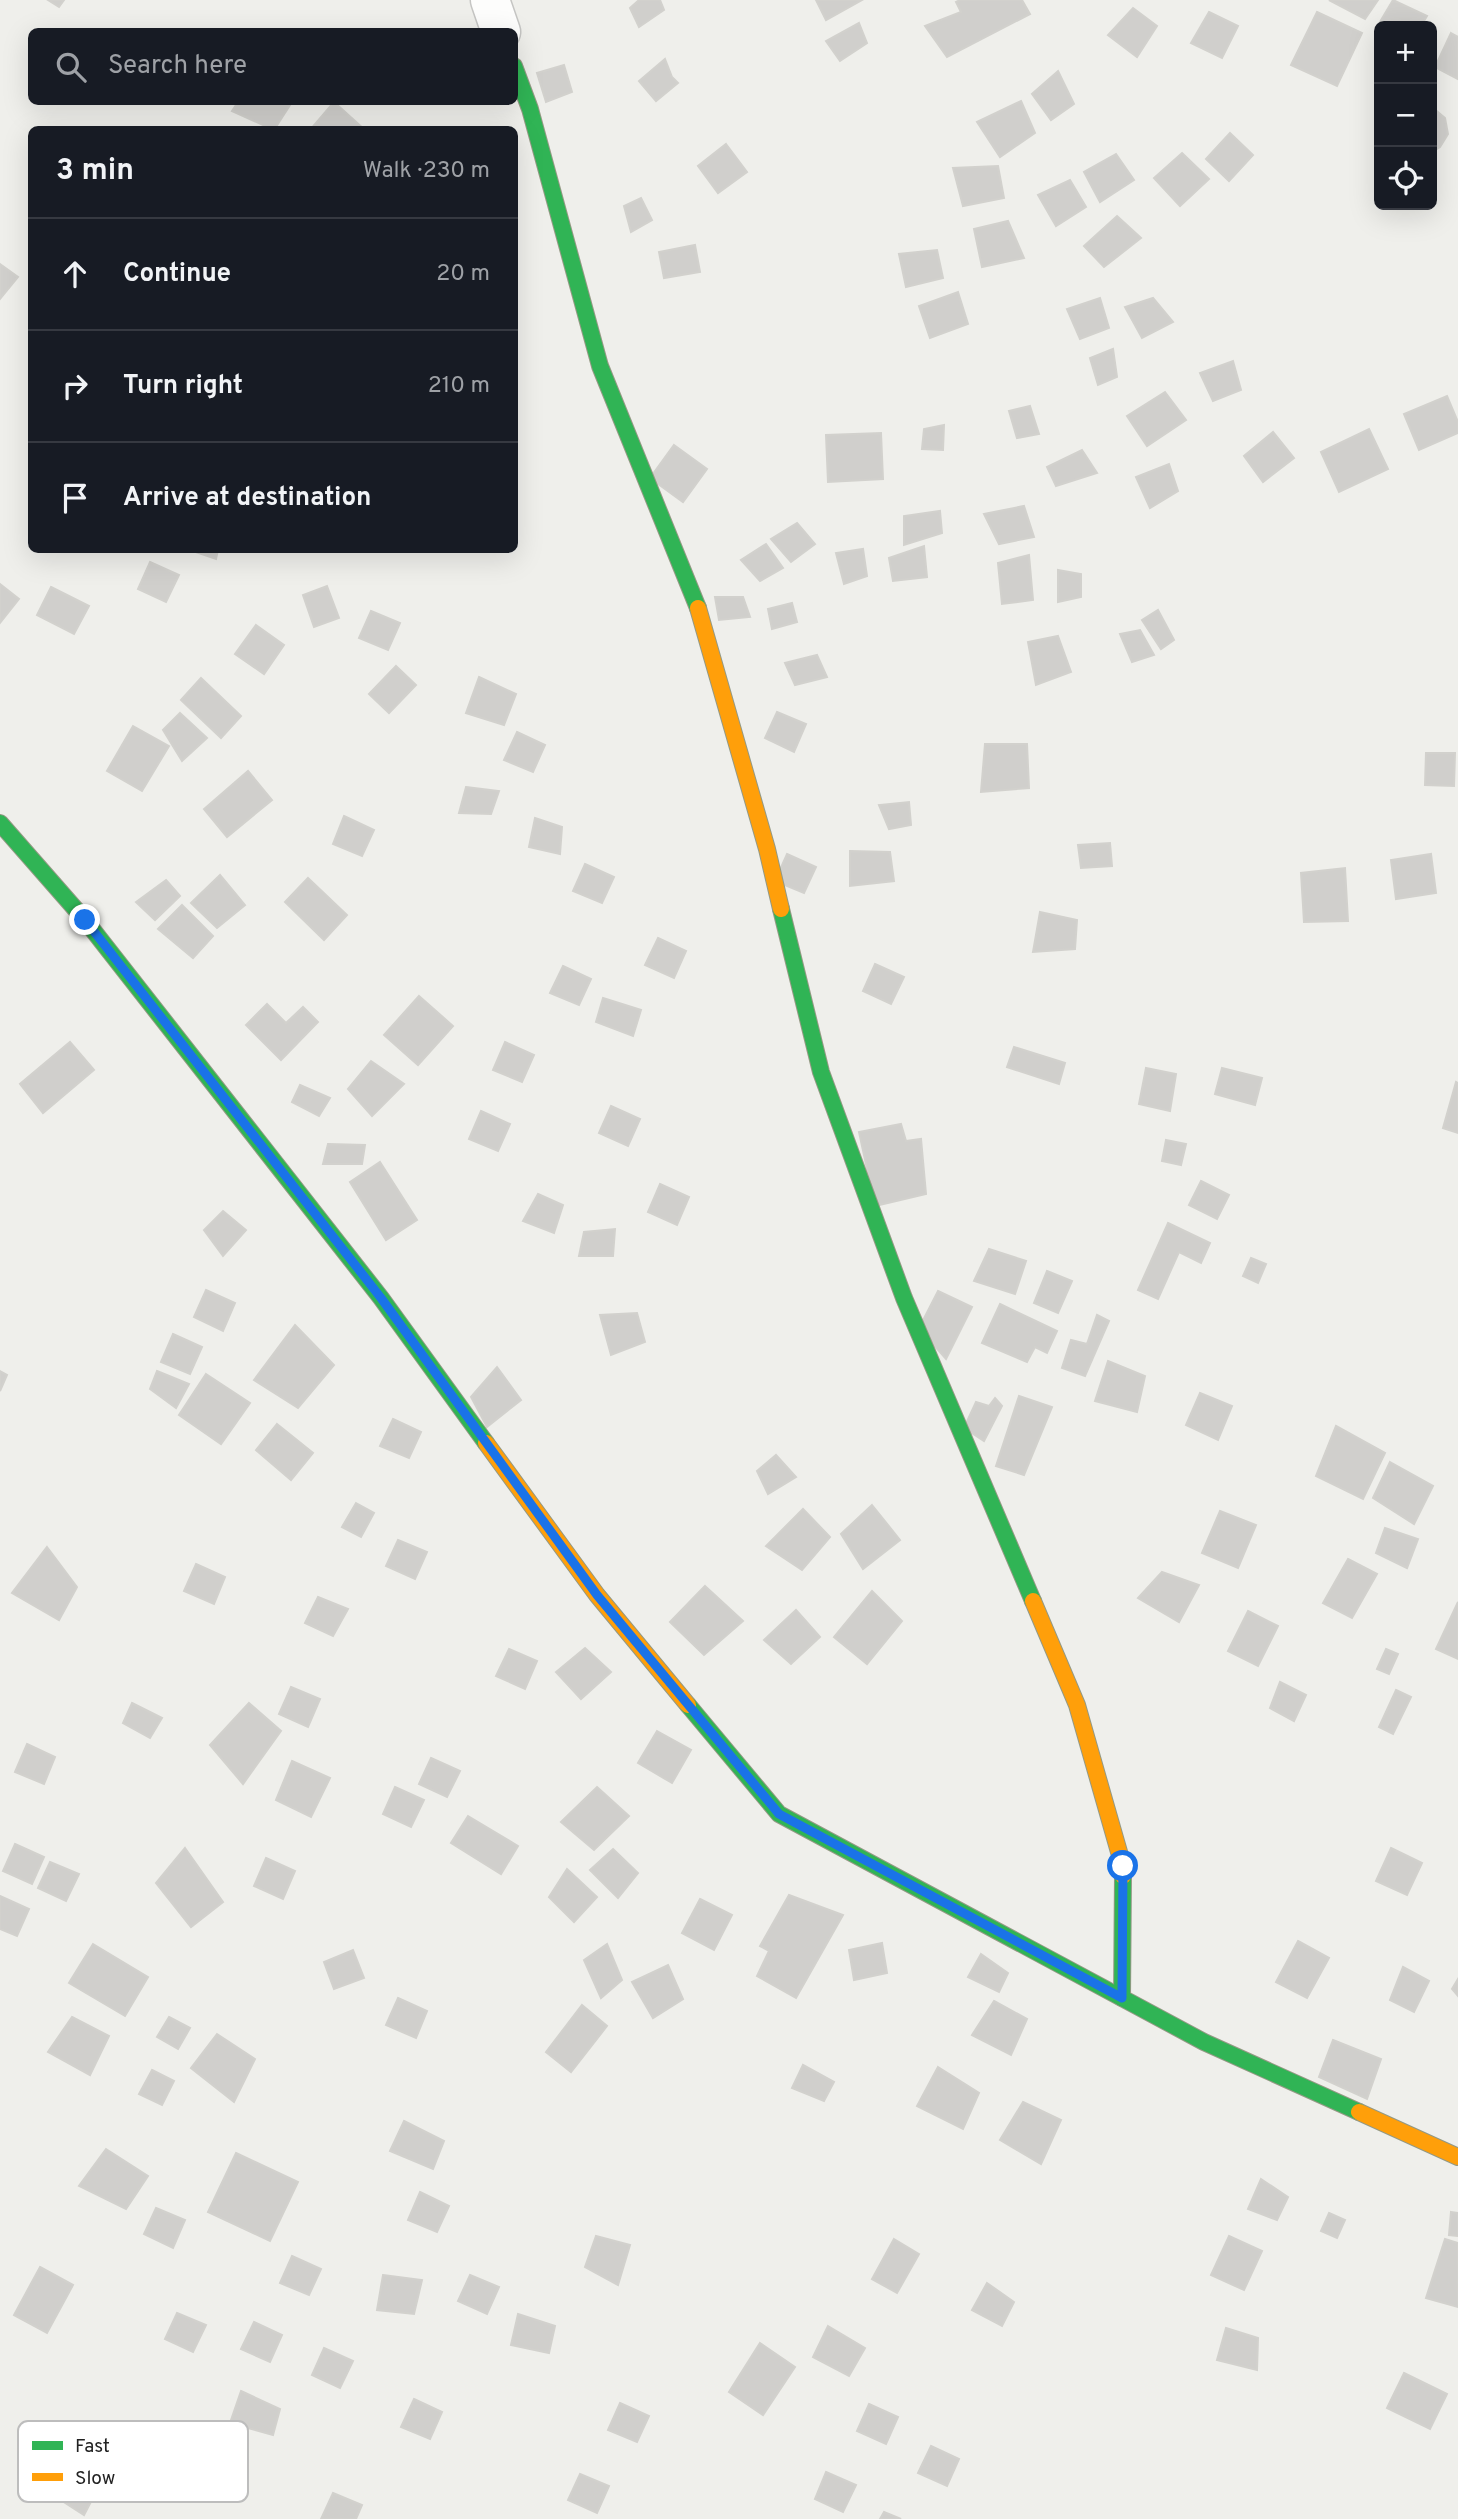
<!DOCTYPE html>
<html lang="en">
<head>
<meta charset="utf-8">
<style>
  :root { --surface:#171b24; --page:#242831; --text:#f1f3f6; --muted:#9ea1a6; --line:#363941 }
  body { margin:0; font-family:Overpass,sans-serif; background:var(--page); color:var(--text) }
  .controls { position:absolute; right:21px; top:21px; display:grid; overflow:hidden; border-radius:10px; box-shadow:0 7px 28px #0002 }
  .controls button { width:63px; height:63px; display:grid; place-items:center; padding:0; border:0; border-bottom:2px solid var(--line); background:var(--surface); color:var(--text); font:35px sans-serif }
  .stop { position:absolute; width:21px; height:21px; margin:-16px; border:5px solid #1a73e8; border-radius:50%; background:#fff }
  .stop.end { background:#1a73e8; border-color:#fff; box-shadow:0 2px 7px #0008 }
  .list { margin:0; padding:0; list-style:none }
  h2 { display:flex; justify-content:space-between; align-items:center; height:91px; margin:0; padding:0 28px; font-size:30px }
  h2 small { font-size:23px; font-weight:400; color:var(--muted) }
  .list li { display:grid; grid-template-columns:46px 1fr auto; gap:21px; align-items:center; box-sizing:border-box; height:112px; padding:0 28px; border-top:2px solid var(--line) }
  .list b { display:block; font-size:26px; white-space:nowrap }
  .list em { font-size:23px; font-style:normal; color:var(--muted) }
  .icon { flex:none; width:38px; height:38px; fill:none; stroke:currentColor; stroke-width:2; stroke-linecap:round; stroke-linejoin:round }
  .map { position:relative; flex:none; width:1458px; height:2519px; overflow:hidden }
  .search { position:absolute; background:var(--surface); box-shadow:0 7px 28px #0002; left:28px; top:28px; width:490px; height:77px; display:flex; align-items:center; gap:18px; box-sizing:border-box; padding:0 24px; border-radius:10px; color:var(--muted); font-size:26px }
  .panel { position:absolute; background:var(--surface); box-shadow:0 7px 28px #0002; left:28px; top:126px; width:490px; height:427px; border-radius:10px }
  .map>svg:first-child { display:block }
</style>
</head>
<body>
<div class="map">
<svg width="1458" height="2519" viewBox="0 0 1458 2519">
  <rect width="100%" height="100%" fill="#efefeb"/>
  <g fill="#d0cfcc" stroke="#d2d1cd" stroke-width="2">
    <polygon points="48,0 64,0 59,7"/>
    <polygon points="639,0 660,0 664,10 639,27 630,8"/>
    <polygon points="816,0 862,0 826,20"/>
    <polygon points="960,0 1022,0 1030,14 947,57 925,26 961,12 956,2"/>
    <polygon points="1329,0 1378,0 1365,19"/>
    <polygon points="1393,0 1427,16 1421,26 1377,27"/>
    <polygon points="1133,8 1157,26 1137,57 1108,35"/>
    <polygon points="1209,12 1238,26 1222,58 1191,43"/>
    <polygon points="1317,12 1362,33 1337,86 1291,65"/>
    <polygon points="859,23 867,43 840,61 826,41"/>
    <polygon points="1451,33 1458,37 1458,79 1435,67"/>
    <polygon points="665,59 672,77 678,83 656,101 639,81"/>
    <polygon points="564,65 572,92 546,102 537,73"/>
    <polygon points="1058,71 1074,104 1051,120 1032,94"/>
    <polygon points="1021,101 1035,133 1000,157 977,122"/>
    <polygon points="238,102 292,102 274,130 232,111"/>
    <polygon points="334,102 365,130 310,130"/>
    <polygon points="1432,107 1445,118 1448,134 1440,147 1432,152"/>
    <polygon points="1230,133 1253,155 1229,181 1206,159"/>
    <polygon points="726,144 747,172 718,193 698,166"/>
    <polygon points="1182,153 1209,179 1180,206 1154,178"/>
    <polygon points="1116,154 1134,180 1100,202 1084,172"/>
    <polygon points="998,166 1004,198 963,206 953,168"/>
    <polygon points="1070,180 1086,207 1056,226 1038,195"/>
    <polygon points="641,198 652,220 631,232 624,206"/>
    <polygon points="1117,216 1141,238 1104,267 1084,246"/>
    <polygon points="1008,221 1024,258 982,267 974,229"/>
    <polygon points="695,245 700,272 664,278 659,252"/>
    <polygon points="937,250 943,278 906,287 899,254"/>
    <polygon points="0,264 18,277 0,299"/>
    <polygon points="958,292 968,324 930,338 919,306"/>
    <polygon points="1100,298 1109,328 1080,339 1067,309"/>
    <polygon points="1153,298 1173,322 1142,338 1125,307"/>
    <polygon points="1113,349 1117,377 1098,385 1090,358"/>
    <polygon points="1233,361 1241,390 1213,401 1200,373"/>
    <polygon points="1165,392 1186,420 1147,446 1127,416"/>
    <polygon points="1447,396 1458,422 1458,433 1419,450 1404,414"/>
    <polygon points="1030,406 1039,434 1017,438 1009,411"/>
    <polygon points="944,425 943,450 922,449 924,429"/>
    <polygon points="1369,429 1388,469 1339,492 1321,452"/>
    <polygon points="1273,432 1294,458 1263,482 1244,456"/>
    <polygon points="881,433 883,479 828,482 826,435"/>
    <polygon points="674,445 707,469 683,502 650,478"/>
    <polygon points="1082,450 1097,473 1056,486 1047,467"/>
    <polygon points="1169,464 1178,491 1150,508 1136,477"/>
    <polygon points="1024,506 1034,537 999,544 984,514"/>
    <polygon points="940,511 942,533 904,545 904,516"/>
    <polygon points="797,523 815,544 791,562 771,539"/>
    <polygon points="766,544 783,568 760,581 741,560"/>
    <polygon points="924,546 927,577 893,581 889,558"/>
    <polygon points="863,549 867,576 844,584 836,553"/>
    <polygon points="190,550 218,550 216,559"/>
    <polygon points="1029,555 1033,600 1002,604 998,563"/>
    <polygon points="150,562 179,575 166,602 138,589"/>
    <polygon points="1058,570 1081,574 1081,597 1058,602"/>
    <polygon points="0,584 19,599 0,623"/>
    <polygon points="327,586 339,618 314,627 303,595"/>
    <polygon points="51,587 89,606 74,634 37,615"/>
    <polygon points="715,597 743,597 750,617 719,620"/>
    <polygon points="792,603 797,622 772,629 768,609"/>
    <polygon points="1158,610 1174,640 1161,649 1142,620"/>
    <polygon points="371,611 400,623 388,650 359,638"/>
    <polygon points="256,625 284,645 264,674 235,654"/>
    <polygon points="1140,630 1154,655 1132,662 1120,634"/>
    <polygon points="1058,636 1071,672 1036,685 1028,642"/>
    <polygon points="817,655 827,677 795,685 785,663"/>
    <polygon points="396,666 416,685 389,713 369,694"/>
    <polygon points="479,677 516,694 504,725 466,713"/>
    <polygon points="201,678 241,716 221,738 181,700"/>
    <polygon points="777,712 806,724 794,752 765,738"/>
    <polygon points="180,713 207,738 182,761 163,730"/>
    <polygon points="133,726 169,746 142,791 107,771"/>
    <polygon points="517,732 545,745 533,772 504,760"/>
    <polygon points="985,744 1027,744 1029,788 981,792"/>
    <polygon points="1426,753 1455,753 1454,786 1425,785"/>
    <polygon points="248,771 272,800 227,837 204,809"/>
    <polygon points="466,787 499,791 491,814 459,813"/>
    <polygon points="909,802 911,825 889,829 879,805"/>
    <polygon points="344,816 374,830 362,856 333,844"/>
    <polygon points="535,818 562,827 560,854 529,847"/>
    <polygon points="1110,843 1112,866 1081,868 1078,845"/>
    <polygon points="850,851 890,852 894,881 850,886"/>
    <polygon points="787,854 816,867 804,893 775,881"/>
    <polygon points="1431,854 1436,893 1396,899 1391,860"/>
    <polygon points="585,864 614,877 602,903 573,891"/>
    <polygon points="1345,868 1348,921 1304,922 1301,873"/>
    <polygon points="220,875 245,905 217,928 191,903"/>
    <polygon points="308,878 347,915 324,940 285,902"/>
    <polygon points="166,880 180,896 155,920 136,902"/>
    <polygon points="182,905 213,936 193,958 158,929"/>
    <polygon points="1040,912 1077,920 1075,949 1033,952"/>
    <polygon points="658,938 686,951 674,978 645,965"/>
    <polygon points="875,964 904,977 891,1004 863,991"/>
    <polygon points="563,966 591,979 579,1005 550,993"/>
    <polygon points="419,996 453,1026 418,1065 384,1035"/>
    <polygon points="603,998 641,1010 633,1036 596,1022"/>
    <polygon points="267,1004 286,1023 303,1007 318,1022 281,1060 246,1025"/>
    <polygon points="70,1042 94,1070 43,1113 20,1084"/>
    <polygon points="505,1042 534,1055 522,1082 493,1070"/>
    <polygon points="1014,1047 1065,1063 1059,1084 1007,1067"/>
    <polygon points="371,1061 404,1084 372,1116 348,1089"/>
    <polygon points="1146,1068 1176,1074 1170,1111 1139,1104"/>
    <polygon points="1222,1068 1262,1078 1255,1105 1215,1094"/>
    <polygon points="1456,1082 1458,1083 1458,1133 1443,1128"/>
    <polygon points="300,1085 330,1098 319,1116 292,1102"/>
    <polygon points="611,1106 640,1119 628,1146 599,1133"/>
    <polygon points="481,1111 510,1124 498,1151 469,1139"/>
    <polygon points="901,1124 906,1141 921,1139 926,1194 875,1206 859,1132"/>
    <polygon points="1166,1140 1186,1144 1181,1165 1162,1161"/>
    <polygon points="328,1144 365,1145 362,1164 323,1164"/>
    <polygon points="380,1162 417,1220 386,1240 350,1182"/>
    <polygon points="1201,1181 1229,1195 1217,1219 1189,1205"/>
    <polygon points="660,1184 689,1197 677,1225 648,1212"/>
    <polygon points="538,1194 563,1205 554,1233 523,1221"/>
    <polygon points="223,1211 246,1230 223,1256 204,1230"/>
    <polygon points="1168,1223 1210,1243 1201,1263 1179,1252 1158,1299 1138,1290"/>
    <polygon points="615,1229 613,1256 579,1256 584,1232"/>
    <polygon points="989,1249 1026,1261 1015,1294 974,1281"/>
    <polygon points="1251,1258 1266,1264 1258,1283 1243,1276"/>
    <polygon points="1047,1271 1072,1281 1058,1313 1034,1303"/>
    <polygon points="206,1290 235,1303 223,1331 194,1317"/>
    <polygon points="938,1291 972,1307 946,1359 919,1328"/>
    <polygon points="1000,1304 1057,1331 1047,1353 1035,1347 1027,1362 982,1343"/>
    <polygon points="637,1313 645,1342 611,1355 600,1315"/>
    <polygon points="1097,1315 1109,1321 1085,1376 1062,1368 1071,1340 1087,1344"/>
    <polygon points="295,1325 334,1365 298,1408 254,1380"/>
    <polygon points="173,1334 202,1347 190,1374 161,1362"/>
    <polygon points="1108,1361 1145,1376 1137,1412 1095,1401"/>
    <polygon points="497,1367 521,1400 487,1427 471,1397"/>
    <polygon points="0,1371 7,1375 0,1391"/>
    <polygon points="157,1371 189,1384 176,1408 150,1389"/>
    <polygon points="206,1374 250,1403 221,1444 179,1415"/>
    <polygon points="1200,1393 1232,1406 1218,1440 1186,1425"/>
    <polygon points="1019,1396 1052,1407 1024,1475 996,1466"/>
    <polygon points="995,1398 1002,1406 984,1441 964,1428 976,1402 989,1406"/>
    <polygon points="393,1419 421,1432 409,1458 380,1446"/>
    <polygon points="277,1424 313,1453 291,1480 256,1450"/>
    <polygon points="1336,1426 1385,1453 1363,1499 1316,1476"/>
    <polygon points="776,1455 796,1477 768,1494 757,1471"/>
    <polygon points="1390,1462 1433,1486 1414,1524 1373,1498"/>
    <polygon points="356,1503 374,1513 361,1537 342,1527"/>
    <polygon points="872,1505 900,1540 863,1569 841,1534"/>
    <polygon points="803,1509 830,1537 802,1570 766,1546"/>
    <polygon points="1220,1511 1256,1525 1238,1568 1202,1553"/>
    <polygon points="1385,1528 1418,1539 1407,1568 1376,1553"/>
    <polygon points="398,1540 427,1552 415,1579 386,1566"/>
    <polygon points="47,1547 77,1587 59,1620 12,1593"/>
    <polygon points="1348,1559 1377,1574 1352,1618 1323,1603"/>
    <polygon points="196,1564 225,1577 214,1604 184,1591"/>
    <polygon points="1162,1572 1199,1585 1179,1622 1138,1598"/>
    <polygon points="705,1586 743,1621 704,1655 670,1622"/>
    <polygon points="872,1591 902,1621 867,1664 834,1637"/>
    <polygon points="318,1597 348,1609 333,1636 305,1623"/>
    <polygon points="1458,1602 1458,1659 1436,1649"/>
    <polygon points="796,1610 820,1637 791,1664 764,1640"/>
    <polygon points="1248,1611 1278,1626 1258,1666 1228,1651"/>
    <polygon points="585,1648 611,1672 581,1699 556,1672"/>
    <polygon points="509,1649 537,1661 525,1689 496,1676"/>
    <polygon points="1386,1649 1398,1654 1389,1674 1377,1669"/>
    <polygon points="1280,1682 1306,1695 1294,1721 1270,1708"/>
    <polygon points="291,1687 320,1699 308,1727 279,1714"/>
    <polygon points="1396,1690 1411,1697 1393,1734 1379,1727"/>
    <polygon points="132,1703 162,1718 150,1738 123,1723"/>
    <polygon points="249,1703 281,1731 243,1784 210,1745"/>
    <polygon points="657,1731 691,1750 672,1783 638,1763"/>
    <polygon points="27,1744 55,1757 44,1784 15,1772"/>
    <polygon points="431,1758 460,1771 447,1797 419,1784"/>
    <polygon points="292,1761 330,1778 311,1817 276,1800"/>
    <polygon points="395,1787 424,1800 411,1827 383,1814"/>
    <polygon points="597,1787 629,1816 594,1850 561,1822"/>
    <polygon points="468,1816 518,1846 501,1874 451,1843"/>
    <polygon points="15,1844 44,1857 32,1884 3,1871"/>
    <polygon points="185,1848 223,1902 191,1927 156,1883"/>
    <polygon points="1391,1848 1422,1863 1407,1895 1376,1881"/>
    <polygon points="613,1849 638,1873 618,1898 590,1870"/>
    <polygon points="266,1858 295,1871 283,1899 254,1886"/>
    <polygon points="50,1862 79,1874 66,1901 38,1888"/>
    <polygon points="567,1869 597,1897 574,1922 549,1897"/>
    <polygon points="789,1895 843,1915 796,1998 757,1976 769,1951 760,1946"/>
    <polygon points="0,1896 29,1909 17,1936 0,1929"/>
    <polygon points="700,1899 732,1915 714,1950 682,1933"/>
    <polygon points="1298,1941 1329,1958 1307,1998 1276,1982"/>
    <polygon points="882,1943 887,1973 854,1980 849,1950"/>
    <polygon points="93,1944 148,1977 125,2016 69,1983"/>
    <polygon points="607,1944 622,1980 601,1998 584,1960"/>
    <polygon points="353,1950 364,1978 334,1989 324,1962"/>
    <polygon points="981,1954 1008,1973 999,1992 968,1977"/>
    <polygon points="668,1965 683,1999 653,2018 632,1982"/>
    <polygon points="1403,1967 1429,1981 1414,2012 1390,2000"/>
    <polygon points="1458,1979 1458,1996 1452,1989"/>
    <polygon points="398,1998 427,2011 416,2038 386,2025"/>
    <polygon points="994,2001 1027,2019 1011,2055 972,2035"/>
    <polygon points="582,2005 607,2026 571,2072 546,2052"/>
    <polygon points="72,2017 109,2036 90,2075 48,2052"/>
    <polygon points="169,2017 190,2028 178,2049 157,2037"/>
    <polygon points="217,2034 255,2059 234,2102 191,2068"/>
    <polygon points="1333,2040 1381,2059 1367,2099 1319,2077"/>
    <polygon points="803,2065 834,2082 824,2101 792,2088"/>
    <polygon points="938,2067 979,2093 963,2129 917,2106"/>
    <polygon points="152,2070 174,2081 162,2105 139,2094"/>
    <polygon points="1023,2102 1061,2120 1041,2164 1000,2140"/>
    <polygon points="404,2121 444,2141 433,2169 390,2151"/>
    <polygon points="106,2149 148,2176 126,2209 79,2186"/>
    <polygon points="236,2153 298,2182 270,2241 208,2212"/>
    <polygon points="1261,2179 1288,2197 1277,2220 1248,2209"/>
    <polygon points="420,2192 449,2206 437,2232 408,2220"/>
    <polygon points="156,2208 185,2220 173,2248 144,2234"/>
    <polygon points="1451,2212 1458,2213 1458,2236 1449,2235"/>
    <polygon points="1329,2213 1345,2220 1337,2238 1321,2231"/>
    <polygon points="596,2236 630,2245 618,2285 585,2267"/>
    <polygon points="1229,2236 1262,2251 1244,2290 1211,2275"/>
    <polygon points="894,2239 919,2254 897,2293 872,2279"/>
    <polygon points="1445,2239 1458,2243 1458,2307 1426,2298"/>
    <polygon points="292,2256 321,2269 309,2295 280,2283"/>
    <polygon points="40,2267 73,2285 47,2333 14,2315"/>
    <polygon points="383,2275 422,2280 414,2314 377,2310"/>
    <polygon points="470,2275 499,2287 487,2314 458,2301"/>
    <polygon points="987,2283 1014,2302 1002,2326 972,2310"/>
    <polygon points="177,2313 206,2325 193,2352 165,2339"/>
    <polygon points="518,2314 555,2326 549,2353 511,2345"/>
    <polygon points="254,2322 282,2335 270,2362 241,2349"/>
    <polygon points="828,2326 865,2348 849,2376 813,2357"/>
    <polygon points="1226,2328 1258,2338 1257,2370 1217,2360"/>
    <polygon points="760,2343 795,2367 763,2415 729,2392"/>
    <polygon points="324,2348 353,2361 340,2388 312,2375"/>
    <polygon points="1404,2373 1447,2394 1430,2429 1387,2408"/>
    <polygon points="241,2391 280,2409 273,2435 230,2423"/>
    <polygon points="414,2399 442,2412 430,2439 401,2427"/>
    <polygon points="620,2403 649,2416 637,2442 608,2430"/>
    <polygon points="869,2404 898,2417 886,2444 857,2431"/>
    <polygon points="931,2446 959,2459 947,2486 918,2473"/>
    <polygon points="57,2466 96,2492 84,2515 45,2490"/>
    <polygon points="826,2472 856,2485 843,2512 815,2499"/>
    <polygon points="580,2474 609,2486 597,2513 568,2500"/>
    <polygon points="333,2493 362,2505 356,2519 321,2519"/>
    <polygon points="884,2512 901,2519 880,2519"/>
  </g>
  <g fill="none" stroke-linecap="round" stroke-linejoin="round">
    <g stroke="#c5c5c3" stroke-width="41">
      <polyline id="street" points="490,0 501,32"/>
    </g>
    <g stroke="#949984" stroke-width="18">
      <g id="fast">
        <polyline points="514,66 530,109 600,366 698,608"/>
        <polyline points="0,823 85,920 381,1298 486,1443"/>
        <polyline points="781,909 821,1072 904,1298 1033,1601"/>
        <polyline points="688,1705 779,1814 1204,2042 1359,2112"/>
        <polyline points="1122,1998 1123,1876"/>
      </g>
    </g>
    <g stroke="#949984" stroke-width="18">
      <g id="slow">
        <polyline points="698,608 767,849 781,909"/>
        <polyline points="486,1443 597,1595 688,1705"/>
        <polyline points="1033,1601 1077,1705 1123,1866 1123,1876"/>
        <polyline points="1359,2112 1458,2157"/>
      </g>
    </g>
    <use href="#street" stroke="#fdfdfc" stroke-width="38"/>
    <use href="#fast" stroke="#30b455" stroke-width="16"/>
    <use href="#slow" stroke="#ff9f0a" stroke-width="16"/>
  </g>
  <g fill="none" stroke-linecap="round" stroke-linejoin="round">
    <polyline stroke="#1a73e8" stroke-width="9" points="85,920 381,1298 597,1595 779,1814 1122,1998 1123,1866"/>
  </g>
  <rect x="18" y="2421" width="230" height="81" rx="10" fill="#fff" stroke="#bdbdbd" stroke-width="2"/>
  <rect x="32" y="2441" width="31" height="9" fill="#30b455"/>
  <rect x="32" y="2473" width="31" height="8" fill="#ff9f0a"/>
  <g font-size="19" fill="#222">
    <text x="75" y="2452">Fast</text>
    <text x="75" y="2484">Slow</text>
  </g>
</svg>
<div class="controls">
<button>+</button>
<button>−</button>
<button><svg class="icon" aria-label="locate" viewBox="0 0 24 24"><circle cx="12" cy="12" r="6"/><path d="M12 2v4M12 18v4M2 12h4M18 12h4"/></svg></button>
</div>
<div class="stop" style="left:1123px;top:1866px"></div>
<div class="stop end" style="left:85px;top:920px"></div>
<div class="search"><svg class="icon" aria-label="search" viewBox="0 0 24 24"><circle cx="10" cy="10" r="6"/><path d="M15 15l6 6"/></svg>Search here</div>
<section class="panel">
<h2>3 min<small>Walk · 230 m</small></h2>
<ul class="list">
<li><svg class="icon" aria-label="ahead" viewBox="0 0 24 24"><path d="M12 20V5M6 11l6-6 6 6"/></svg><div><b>Continue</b></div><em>20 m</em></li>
<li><svg class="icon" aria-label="right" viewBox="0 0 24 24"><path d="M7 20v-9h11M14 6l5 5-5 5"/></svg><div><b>Turn right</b></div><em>210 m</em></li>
<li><svg class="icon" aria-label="arrive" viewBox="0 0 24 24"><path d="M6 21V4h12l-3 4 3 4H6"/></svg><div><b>Arrive at destination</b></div></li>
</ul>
</section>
</div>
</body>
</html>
